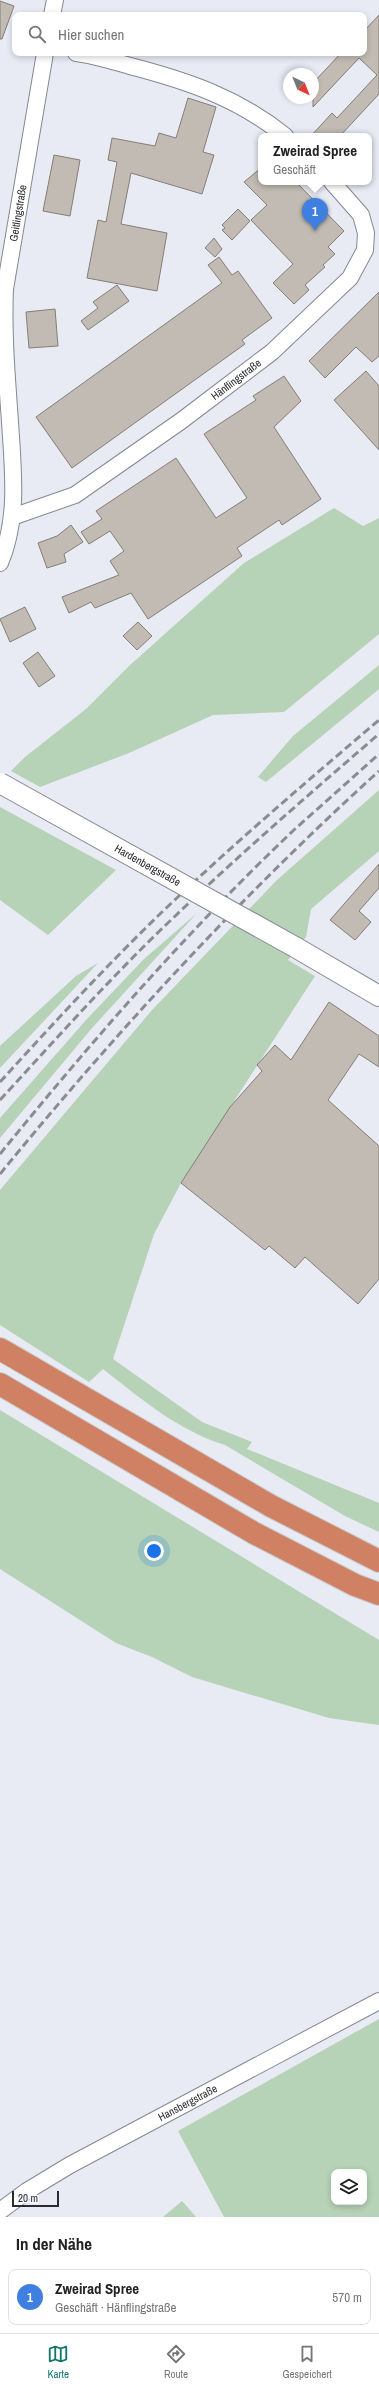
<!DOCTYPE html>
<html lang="de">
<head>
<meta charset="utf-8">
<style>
  :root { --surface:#fff; --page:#f2f2f2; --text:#222; --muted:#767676; --line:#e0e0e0; --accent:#0f766e }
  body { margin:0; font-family:"Archivo Narrow",sans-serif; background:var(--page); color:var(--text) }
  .controls { position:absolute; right:12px; bottom:12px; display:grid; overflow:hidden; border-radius:8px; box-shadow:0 2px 6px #0003 }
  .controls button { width:36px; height:36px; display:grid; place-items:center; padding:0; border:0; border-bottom:1px solid var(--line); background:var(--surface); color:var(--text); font:20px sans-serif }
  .compass { position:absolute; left:283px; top:68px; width:36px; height:36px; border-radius:50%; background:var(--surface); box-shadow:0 2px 6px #0003; rotate:137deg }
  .scale { position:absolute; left:12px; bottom:10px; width:47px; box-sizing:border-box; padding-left:4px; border:2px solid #2b2c30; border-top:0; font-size:11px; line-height:14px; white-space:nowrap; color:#2b2c30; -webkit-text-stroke:3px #f6f7fd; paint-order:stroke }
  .you { position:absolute; left:154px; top:1551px; width:14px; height:14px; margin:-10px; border:3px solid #fff; border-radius:50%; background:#1a73e8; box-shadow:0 0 0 6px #1a73e833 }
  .badge { display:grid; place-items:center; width:26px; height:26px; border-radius:50%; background:var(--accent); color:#fff; font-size:13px; font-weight:700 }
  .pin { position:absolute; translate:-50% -33px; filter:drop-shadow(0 1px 2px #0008) }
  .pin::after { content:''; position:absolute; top:21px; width:14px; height:12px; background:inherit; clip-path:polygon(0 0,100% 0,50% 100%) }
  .popup { position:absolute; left:258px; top:133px; width:114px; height:52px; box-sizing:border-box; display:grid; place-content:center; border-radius:8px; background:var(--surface); filter:drop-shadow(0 1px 3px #0005); font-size:13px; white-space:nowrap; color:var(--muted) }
  .popup b { font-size:15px; color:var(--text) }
  .popup::after { content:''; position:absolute; left:50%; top:100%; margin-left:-8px; border:8px solid transparent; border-top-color:var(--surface) }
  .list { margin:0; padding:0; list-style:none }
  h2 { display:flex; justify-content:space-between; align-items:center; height:52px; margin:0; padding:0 16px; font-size:17px }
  h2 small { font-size:13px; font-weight:400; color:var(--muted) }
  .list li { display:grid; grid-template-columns:26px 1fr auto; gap:12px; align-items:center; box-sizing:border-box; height:56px; margin:0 8px 8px; padding:0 8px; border:1px solid var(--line); border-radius:8px }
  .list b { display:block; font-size:15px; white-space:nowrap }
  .list p { margin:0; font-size:13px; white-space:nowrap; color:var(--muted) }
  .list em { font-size:13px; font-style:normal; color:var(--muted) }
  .icon { flex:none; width:22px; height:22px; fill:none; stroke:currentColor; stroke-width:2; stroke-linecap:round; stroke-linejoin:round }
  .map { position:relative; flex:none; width:379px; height:2217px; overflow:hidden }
  .search { position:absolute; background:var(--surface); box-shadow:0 2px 6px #0003; left:12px; right:12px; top:12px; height:44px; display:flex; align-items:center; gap:10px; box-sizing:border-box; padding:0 14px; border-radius:8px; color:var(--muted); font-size:15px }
  .sheet { height:116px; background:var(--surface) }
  nav { display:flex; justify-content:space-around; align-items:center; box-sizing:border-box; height:56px; border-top:1px solid var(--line); background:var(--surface); font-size:11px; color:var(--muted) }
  nav a { display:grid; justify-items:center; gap:2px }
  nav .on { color:var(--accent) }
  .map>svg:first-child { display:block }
</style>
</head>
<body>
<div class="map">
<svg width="379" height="2217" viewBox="0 0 379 2217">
  <rect width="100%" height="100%" fill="#e8eaf4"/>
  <g fill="#b6d2b7" fill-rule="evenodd">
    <polygon points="334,508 363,526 379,518 379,634 284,712 213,715 129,753 40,787 11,771 25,757 86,709 129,666 244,563"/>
    <polygon points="379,665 379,689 266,782 258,777 293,736"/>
    <path d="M379 790V851L311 909 306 937 288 960 315 976 181 1183 154 1234 113 1359 202 1422 252 1442 247 1449 379 1503V1532L345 1516 225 1445C179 1431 140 1398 103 1369L89 1382 0 1325V1190L152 1010 277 880Z"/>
    <polygon points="0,807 116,870 48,935 0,900"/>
    <polygon points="197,913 92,1028 0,1138 0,1118 87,1019 143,960"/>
    <polygon points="98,963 0,1068 0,1046 76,976"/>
    <polygon points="0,1410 379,1640 379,1725 329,1718 192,1677 152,1657 116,1643 0,1569"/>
    <path d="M379 2019V2217H224L178 2131ZM334 2172H364V2202H334Z"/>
    <polygon points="182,2201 196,2217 163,2217"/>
  </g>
  <g fill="#c1bbb3" stroke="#847e76">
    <polygon points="0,1 14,6 2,39 0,39"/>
    <polygon points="379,15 379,94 340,136 311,136 332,113 337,118 377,75 359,58 313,107 313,83 341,53 364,53 364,31"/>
    <polygon points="188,98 216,107 203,152 214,155 202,194 131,173 121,224 167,233 157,291 87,278 98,220 106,222 117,162 108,160 112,138 155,146 159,133 176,138"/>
    <polygon points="54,155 80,160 70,216 43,211"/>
    <polygon points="261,168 261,182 296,182 344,231 328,247 335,254 323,265 325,267 305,285 309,290 294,304 273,283 293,264 251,220 267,205 244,182"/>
    <polygon points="238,209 250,221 232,240 222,230 225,228 222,225"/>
    <polygon points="214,238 222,249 215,257 205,248"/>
    <polygon points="219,257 232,275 238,271 272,318 242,340 245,344 72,468 36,417 222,283 208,265"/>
    <polygon points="117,285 129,301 88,330 81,321 98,308 93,302"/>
    <polygon points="379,292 379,356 372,362 356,347 325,378 309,361"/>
    <polygon points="55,309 58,346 29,348 26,312"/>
    <polygon points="366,371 379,386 379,450 334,400"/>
    <polygon points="284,376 301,401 274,427 321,499 282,525 279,520 237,548 242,556 148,619 131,593 95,608 91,602 69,613 62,597 119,575 110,561 124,551 110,531 89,544 81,532 102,519 96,511 176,458 216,518 247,498 204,434 256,400 253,396"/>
    <polygon points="71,525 83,542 64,554 66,562 47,568 38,543 57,536"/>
    <polygon points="25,607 36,629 10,642 0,619"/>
    <polygon points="138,622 152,636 137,650 123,636"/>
    <polygon points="38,652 55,676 39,687 23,663"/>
    <polygon points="379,864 379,888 359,911 371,922 355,940 330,920"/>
    <polygon points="329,1002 379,1036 379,1067 359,1054 328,1100 379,1146 379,1279 358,1304 305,1257 295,1268 269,1246 265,1250 181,1183 230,1107 262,1071 257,1065 275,1045 291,1060"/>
  </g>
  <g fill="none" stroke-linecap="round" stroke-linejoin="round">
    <g stroke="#868891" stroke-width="18">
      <g id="minor">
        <polyline points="52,15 55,0"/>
        <path d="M76 53C94 55 112 61 130 66 188 81 238 98 285 136"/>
        <path id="s1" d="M12 517 75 495 181 421 272 352 350 278 365 250 366 233 361 215 332 182"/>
        <path id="s2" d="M0 563C19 518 13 470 10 422 7 378 3 334 5 289L45 53"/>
        <path id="s3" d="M0 2211 27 2191 70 2165 379 2001"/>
      </g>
    </g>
    <g stroke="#868891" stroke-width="22">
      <polyline id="tertiary" points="295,947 379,996"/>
    </g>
    <g stroke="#c8c8c9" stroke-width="24">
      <g id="motorway">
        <polyline points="0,1349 271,1506 379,1561"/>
        <polyline points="0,1384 254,1533 355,1585 379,1594"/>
      </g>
    </g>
    <use href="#minor" stroke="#fff" stroke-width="16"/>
    <use href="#tertiary" stroke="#fff" stroke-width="20"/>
    <use href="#motorway" stroke="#d08163" stroke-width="22"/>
    <g stroke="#8a8c93" stroke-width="3" stroke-dasharray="8 4" stroke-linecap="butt">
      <path d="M0 1082C52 1025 105 967 161 913 231 846 305 783 379 720"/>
      <path d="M0 1100C56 1039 111 977 171 920 238 856 308 795 379 734"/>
      <path d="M0 1154C92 1041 189 929 295 829 323 804 351 779 379 754"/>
      <path d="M0 1174C117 1031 241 896 379 771"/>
    </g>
    <g stroke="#868891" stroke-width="22" stroke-linecap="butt">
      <g id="tertiary-bridge">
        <path id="s4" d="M0 783 295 947"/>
      </g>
    </g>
    <use href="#tertiary-bridge" stroke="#fff" stroke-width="20"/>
  </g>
  <g text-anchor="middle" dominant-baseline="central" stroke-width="4" stroke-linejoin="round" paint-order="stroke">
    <g font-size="11" fill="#2b2c30" stroke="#f6f7fd">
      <text stroke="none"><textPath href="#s2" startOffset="353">Geitlingstraße</textPath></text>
      <text stroke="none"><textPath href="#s1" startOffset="265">Hänflingstraße</textPath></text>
      <text stroke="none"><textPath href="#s4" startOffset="169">Hardenbergstraße</textPath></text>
      <text stroke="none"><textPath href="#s3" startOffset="217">Hansbergstraße</textPath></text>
    </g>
  </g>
</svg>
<div class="controls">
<button><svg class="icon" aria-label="layers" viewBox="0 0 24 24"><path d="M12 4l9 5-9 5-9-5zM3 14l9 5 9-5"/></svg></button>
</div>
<svg class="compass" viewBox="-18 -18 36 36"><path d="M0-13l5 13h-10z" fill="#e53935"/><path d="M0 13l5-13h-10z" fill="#767676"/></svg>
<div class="scale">20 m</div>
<div class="you"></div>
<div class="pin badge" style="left:315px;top:231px;background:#3f7fe0">1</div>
<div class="popup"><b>Zweirad Spree</b>Geschäft</div>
<div class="search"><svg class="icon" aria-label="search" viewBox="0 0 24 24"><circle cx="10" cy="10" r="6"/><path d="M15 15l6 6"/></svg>Hier suchen</div>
</div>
<section class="sheet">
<h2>In der Nähe<small></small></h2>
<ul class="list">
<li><span class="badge" style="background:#3f7fe0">1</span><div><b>Zweirad Spree</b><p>Geschäft · Hänflingstraße</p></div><em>570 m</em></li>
</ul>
</section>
<nav>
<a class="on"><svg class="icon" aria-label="map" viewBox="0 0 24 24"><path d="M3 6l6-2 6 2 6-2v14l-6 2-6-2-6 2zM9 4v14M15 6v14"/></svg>Karte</a>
<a><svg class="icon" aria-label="directions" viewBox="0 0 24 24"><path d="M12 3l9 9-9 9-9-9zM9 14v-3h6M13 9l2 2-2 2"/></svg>Route</a>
<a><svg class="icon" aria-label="saved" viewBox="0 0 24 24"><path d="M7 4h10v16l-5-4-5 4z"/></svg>Gespeichert</a>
</nav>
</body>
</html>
